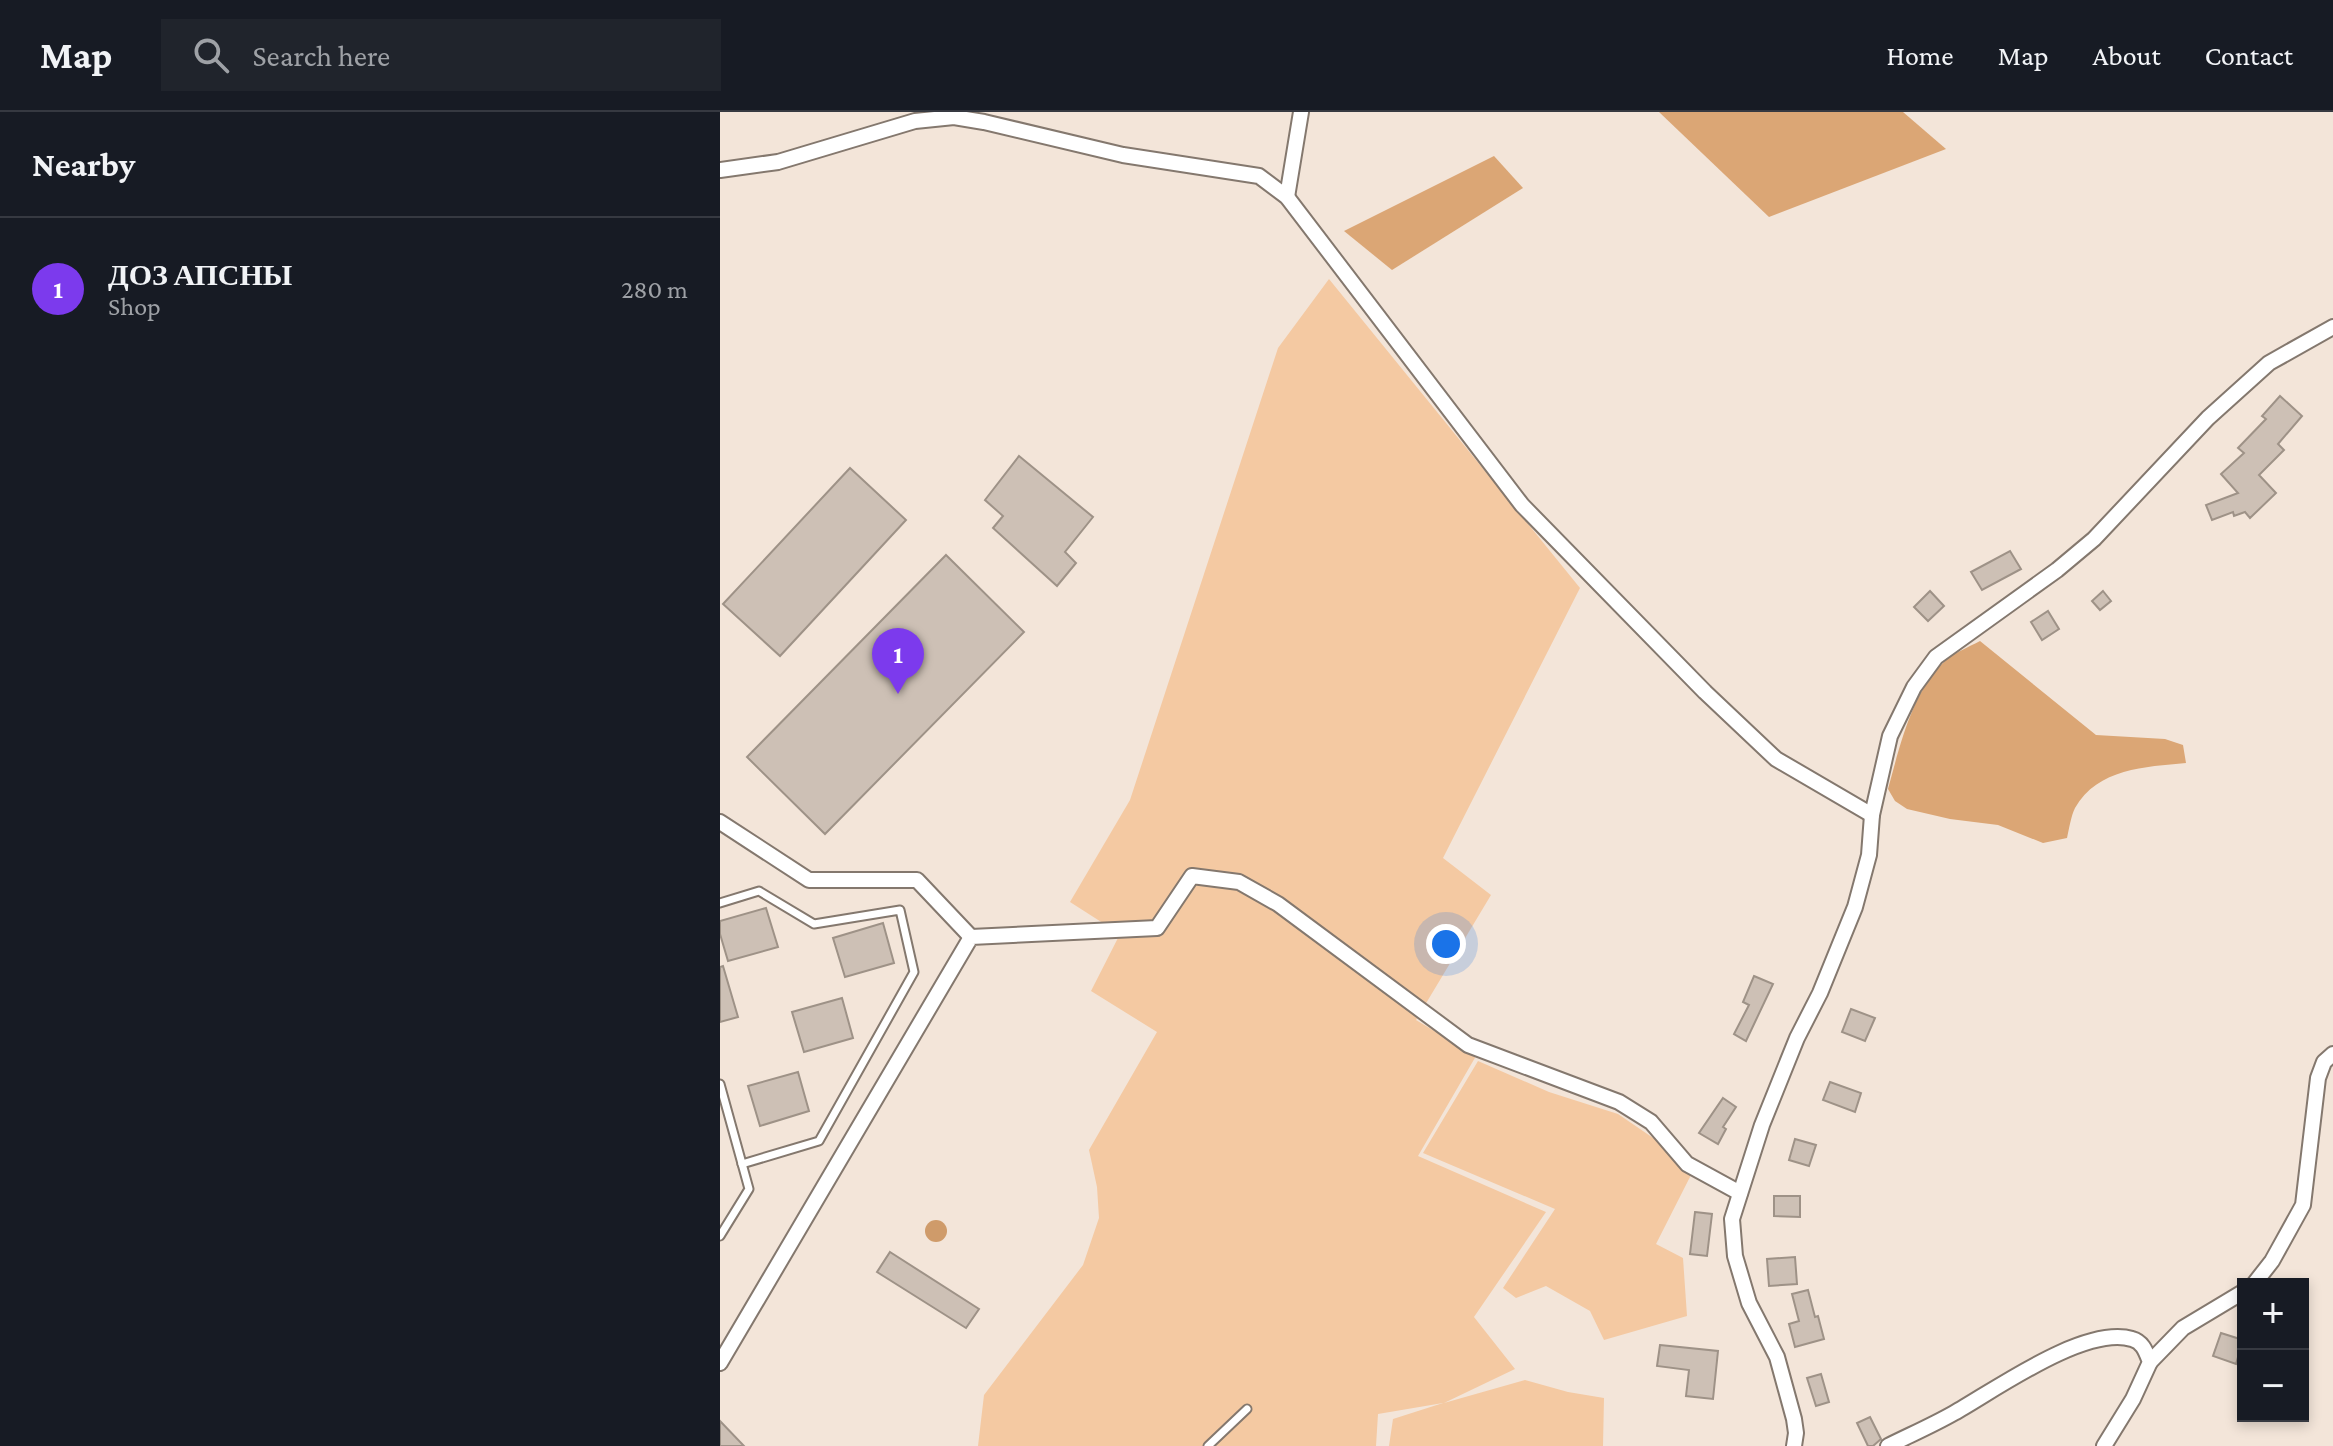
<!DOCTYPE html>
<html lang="en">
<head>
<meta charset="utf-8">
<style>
  :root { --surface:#171b24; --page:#20242c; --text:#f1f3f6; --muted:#9ea1a6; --line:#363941; --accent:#7c3aed }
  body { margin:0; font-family:"Crimson Pro",serif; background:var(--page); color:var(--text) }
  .controls { position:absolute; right:24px; bottom:24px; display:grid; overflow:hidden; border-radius:0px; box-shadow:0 4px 12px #0003 }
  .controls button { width:72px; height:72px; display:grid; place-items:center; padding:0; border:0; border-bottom:2px solid var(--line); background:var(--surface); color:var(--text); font:40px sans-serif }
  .you { position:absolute; left:726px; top:832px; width:28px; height:28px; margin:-20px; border:6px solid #fff; border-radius:50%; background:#1a73e8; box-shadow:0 0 0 12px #1a73e833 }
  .badge { display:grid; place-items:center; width:52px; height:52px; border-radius:50%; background:var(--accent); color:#fff; font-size:26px; font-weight:700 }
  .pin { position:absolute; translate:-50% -66px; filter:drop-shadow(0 2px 4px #0008) }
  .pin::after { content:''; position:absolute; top:42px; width:28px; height:24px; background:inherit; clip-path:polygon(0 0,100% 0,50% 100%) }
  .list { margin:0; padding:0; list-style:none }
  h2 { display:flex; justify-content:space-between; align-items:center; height:104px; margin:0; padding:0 32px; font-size:34px }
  h2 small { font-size:26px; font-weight:400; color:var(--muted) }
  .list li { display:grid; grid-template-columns:52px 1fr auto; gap:24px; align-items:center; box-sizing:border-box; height:144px; padding:0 32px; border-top:2px solid var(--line) }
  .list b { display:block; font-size:30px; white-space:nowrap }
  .list p { margin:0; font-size:26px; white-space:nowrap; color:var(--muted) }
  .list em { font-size:26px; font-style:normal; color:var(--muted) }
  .icon { flex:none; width:44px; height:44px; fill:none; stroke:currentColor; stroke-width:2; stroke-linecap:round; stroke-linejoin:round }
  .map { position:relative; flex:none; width:1613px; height:1334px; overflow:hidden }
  header { display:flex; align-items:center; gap:48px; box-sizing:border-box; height:112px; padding:0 40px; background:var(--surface); border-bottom:2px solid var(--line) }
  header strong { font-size:38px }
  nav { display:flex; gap:44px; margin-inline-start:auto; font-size:28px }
  .search { width:560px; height:72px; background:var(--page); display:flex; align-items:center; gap:20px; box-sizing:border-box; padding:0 28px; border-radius:0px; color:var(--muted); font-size:30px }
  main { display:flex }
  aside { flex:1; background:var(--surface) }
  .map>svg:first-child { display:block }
</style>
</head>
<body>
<header>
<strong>Map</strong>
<div class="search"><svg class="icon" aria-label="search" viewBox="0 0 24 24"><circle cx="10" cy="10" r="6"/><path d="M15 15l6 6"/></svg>Search here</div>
<nav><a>Home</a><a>Map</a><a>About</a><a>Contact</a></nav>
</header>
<main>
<aside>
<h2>Nearby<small></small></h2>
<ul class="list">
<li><span class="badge">1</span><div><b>ДОЗ АПСНЫ</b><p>Shop</p></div><em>280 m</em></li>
</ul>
</aside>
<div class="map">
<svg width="1613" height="1334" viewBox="0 0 1613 1334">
  <rect width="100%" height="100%" fill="#f3e5d9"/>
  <g fill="#f4c9a2">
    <polygon points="609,167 860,476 723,746 771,783 696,908 756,944 698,1044 826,1100 754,1205 795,1257 724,1291 805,1268 848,1280 884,1286 883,1334 669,1334 673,1307 723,1291 658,1302 656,1334 258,1334 264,1283 363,1153 379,1106 377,1075 369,1038 437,920 371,879 400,822 350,790 410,688 558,236"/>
    <polygon points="758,949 829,980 898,1002 942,1032 971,1063 936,1132 963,1146 967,1204 884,1228 870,1199 826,1174 796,1186 783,1176 835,1097 703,1041"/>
  </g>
  <g fill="#dba675">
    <polygon points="939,0 1183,0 1226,37 1049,105"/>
    <polygon points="774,44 803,76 672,158 624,119"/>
    <path d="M1260 529 1376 623 1445 627 1463 633 1466 651C1425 655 1378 656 1355 696 1351 704 1349 717 1347 726L1323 731 1278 713 1230 707 1187 697 1175 689 1168 677C1180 634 1192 578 1227 547 1236 540 1249 535 1260 529Z"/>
  </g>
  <circle fill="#cf9b6a" cx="216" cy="1119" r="11"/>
  <g fill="#cdc0b5" stroke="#9e9287" stroke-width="2">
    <polygon points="1560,284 1582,304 1558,332 1564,338 1539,363 1556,381 1530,406 1525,400 1514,404 1513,400 1492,408 1486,393 1518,381 1501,362 1524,341 1518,336 1546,307 1542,304"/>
    <polygon points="299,344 373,405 345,440 356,451 337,474 273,416 283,404 265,388"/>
    <polygon points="130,356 186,408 60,544 3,492"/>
    <polygon points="1290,439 1301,457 1262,478 1251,460"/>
    <polygon points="226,443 304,520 105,722 27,645"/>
    <polygon points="1210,479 1224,494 1208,509 1194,495"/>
    <polygon points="1383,479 1391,489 1380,498 1372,489"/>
    <polygon points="1328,499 1339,517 1322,528 1311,510"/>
    <polygon points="46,796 58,835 8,849 0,822 0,809"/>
    <polygon points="163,811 174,851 125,865 113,826"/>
    <polygon points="3,854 18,905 0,910 0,855"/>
    <polygon points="1034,864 1053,872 1026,929 1014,922 1029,893 1023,890"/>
    <polygon points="122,886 133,926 84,940 72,900"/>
    <polygon points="1131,897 1155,906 1145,929 1122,920"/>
    <polygon points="78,960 89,999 40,1014 28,974"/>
    <polygon points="1110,970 1141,981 1135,1000 1103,988"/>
    <polygon points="1003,986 1016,995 1003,1015 1006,1017 998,1032 979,1021"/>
    <polygon points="1075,1027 1096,1033 1089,1054 1069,1048"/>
    <polygon points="1054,1084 1080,1084 1080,1105 1054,1104"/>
    <polygon points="975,1100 992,1102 987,1144 970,1142"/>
    <polygon points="170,1140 259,1197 246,1216 157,1160"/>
    <polygon points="1075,1145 1077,1172 1049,1174 1047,1147"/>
    <polygon points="1088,1178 1095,1205 1098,1204 1104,1227 1075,1235 1069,1212 1079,1209 1072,1182"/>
    <polygon points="1501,1221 1523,1228 1516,1252 1493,1244"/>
    <polygon points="940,1233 998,1239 993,1287 966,1284 969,1258 937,1254"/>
    <polygon points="1101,1262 1109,1290 1096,1294 1087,1266"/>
    <polygon points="1150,1305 1161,1327 1153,1334 1148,1334 1137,1311"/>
    <polygon points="0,1309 24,1334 0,1334"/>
  </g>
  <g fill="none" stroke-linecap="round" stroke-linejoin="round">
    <g stroke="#84786e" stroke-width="11">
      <g id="service">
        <polyline points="0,791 39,779 94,812 180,798 194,860 99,1029 22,1052"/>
        <polyline points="0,972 29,1077 0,1124"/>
        <polyline points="488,1334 527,1297"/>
      </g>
    </g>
    <g stroke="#84786e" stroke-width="18">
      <g id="minor">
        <polyline points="0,58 58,50 195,9 234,5 264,10 403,43 539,64 567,85 802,393 985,580 1056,647 1152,703"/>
        <polyline points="567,85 581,0"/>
        <polyline points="0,710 89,768 197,768 251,825"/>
        <polyline points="1534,1172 1552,1149 1583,1093 1598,966 1604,950 1613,942"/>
        <polyline points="1430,1250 1463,1216 1523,1180"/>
        <polyline points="0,1251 251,825 437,816 472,764 519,770 558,792 748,933 899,990 931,1010 967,1052 1020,1081"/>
        <polyline points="1074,1334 1076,1321 1074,1307 1057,1245 1029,1191 1015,1144 1012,1107 1042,1013 1077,926 1100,881 1135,795 1149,743 1152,703 1170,624 1194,575 1216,545 1337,458 1374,427 1488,306 1549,251 1613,215"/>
        <path d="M1168 1334C1190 1323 1213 1313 1234 1301 1275 1278 1365 1213 1412 1227 1423 1230 1426 1240 1430 1250L1413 1287 1384 1334"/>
      </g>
    </g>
    <use href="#service" stroke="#fff" stroke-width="7"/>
    <use href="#minor" stroke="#fff" stroke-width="14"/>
  </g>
</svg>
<div class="controls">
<button>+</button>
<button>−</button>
</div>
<div class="you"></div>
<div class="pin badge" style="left:178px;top:582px">1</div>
</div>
</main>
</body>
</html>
